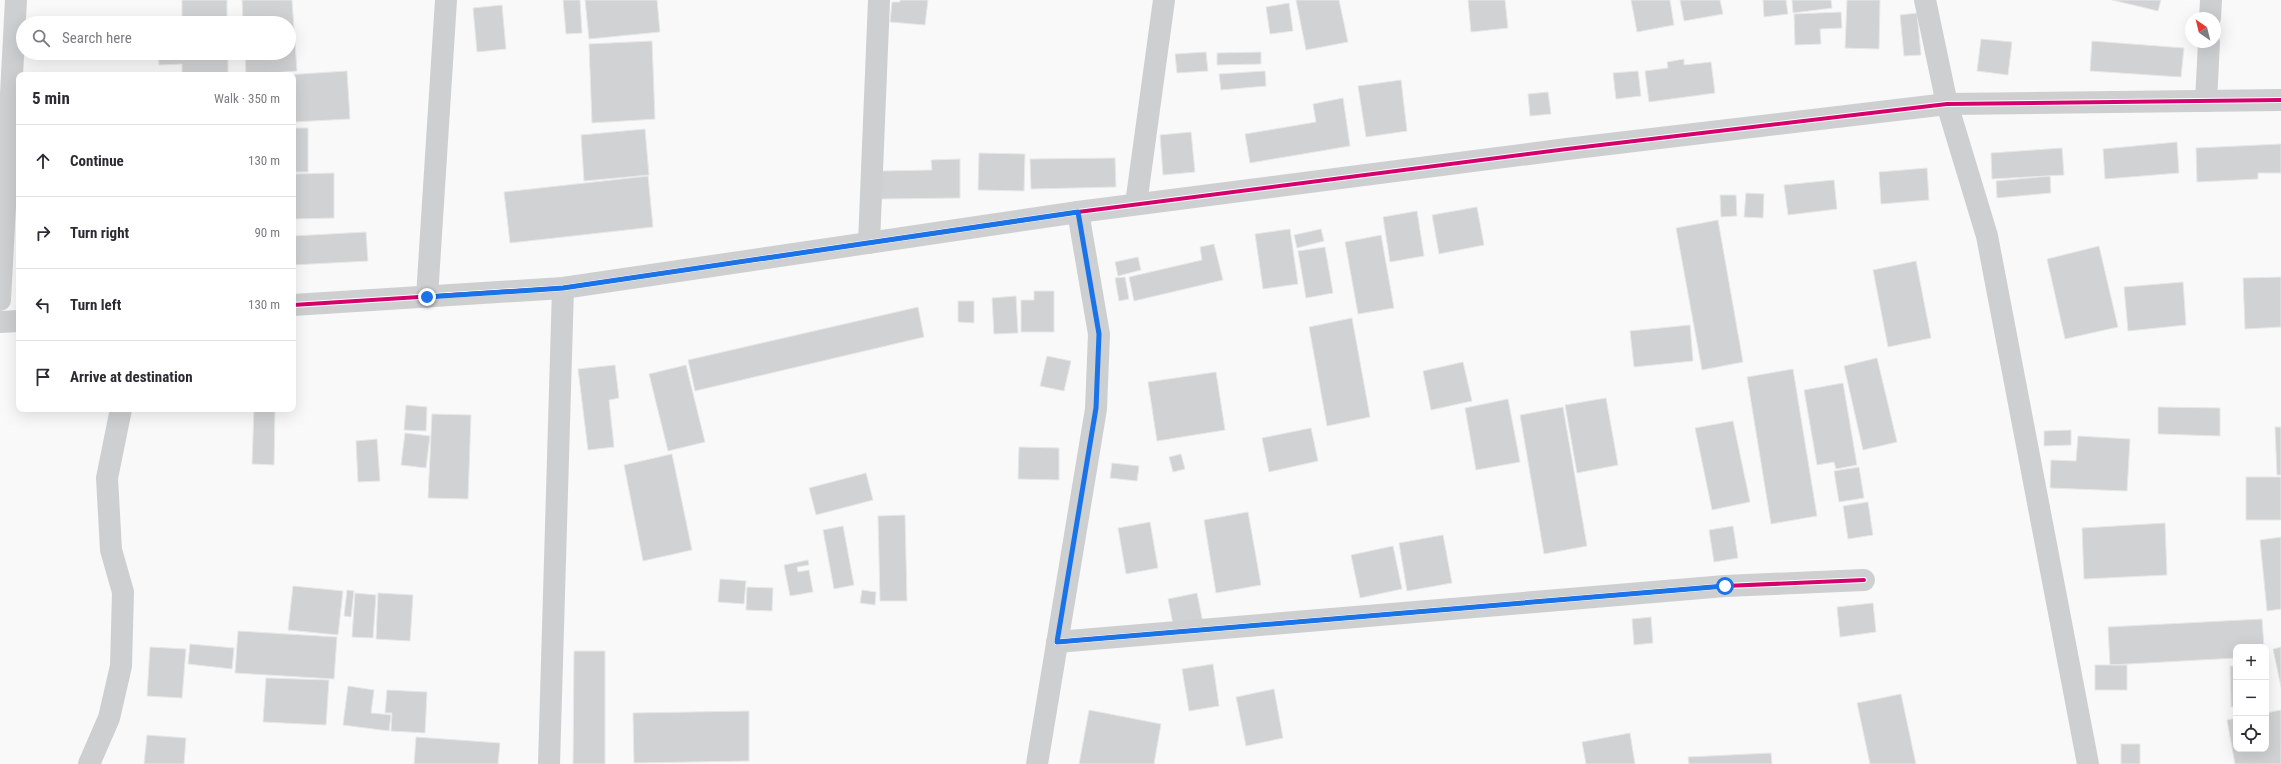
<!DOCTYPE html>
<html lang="en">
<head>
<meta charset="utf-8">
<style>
  :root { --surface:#fff; --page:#f7f7f7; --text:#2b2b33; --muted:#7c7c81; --line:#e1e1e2 }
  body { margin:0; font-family:"Roboto Condensed",sans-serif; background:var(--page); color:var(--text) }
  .controls { position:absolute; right:12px; bottom:12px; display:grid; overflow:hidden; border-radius:8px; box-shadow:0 4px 16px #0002 }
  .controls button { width:36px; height:36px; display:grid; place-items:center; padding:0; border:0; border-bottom:1px solid var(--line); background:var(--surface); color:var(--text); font:20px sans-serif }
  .compass { position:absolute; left:2185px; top:12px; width:36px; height:36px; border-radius:50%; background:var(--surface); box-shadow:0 4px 16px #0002; rotate:325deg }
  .stop { position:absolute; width:12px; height:12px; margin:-9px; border:3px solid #1a73e8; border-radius:50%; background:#fff }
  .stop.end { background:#1a73e8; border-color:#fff; box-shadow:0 1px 4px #0008 }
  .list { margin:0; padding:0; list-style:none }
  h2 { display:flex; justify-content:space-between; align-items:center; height:52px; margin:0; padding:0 16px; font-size:17px }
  h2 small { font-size:13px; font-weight:400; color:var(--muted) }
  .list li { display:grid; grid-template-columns:26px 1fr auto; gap:12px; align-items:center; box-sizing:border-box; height:72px; padding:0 16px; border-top:1px solid var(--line) }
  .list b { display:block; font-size:15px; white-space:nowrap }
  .list em { font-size:13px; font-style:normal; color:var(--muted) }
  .icon { flex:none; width:22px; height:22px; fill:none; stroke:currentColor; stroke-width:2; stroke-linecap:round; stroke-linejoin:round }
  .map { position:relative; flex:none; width:2281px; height:764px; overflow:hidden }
  .search { position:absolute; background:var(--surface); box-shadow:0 4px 16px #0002; left:16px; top:16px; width:280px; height:44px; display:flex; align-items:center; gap:10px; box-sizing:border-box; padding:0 14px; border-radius:22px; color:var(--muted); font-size:15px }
  .panel { position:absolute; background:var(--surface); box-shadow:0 4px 16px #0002; left:16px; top:72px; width:280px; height:340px; border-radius:8px }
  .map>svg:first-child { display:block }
</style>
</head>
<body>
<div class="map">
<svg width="2281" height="764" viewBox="0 0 2281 764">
  <rect width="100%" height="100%" fill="#f9f9f9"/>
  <g fill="#d0d2d3" stroke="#e8e8e8">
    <rect x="182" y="0" width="45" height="23"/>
    <polygon points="242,0 292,0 297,71 246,75 245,53 289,53 289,23 243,23"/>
    <polygon points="563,0 580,0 582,33 566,34"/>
    <polygon points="585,0 657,0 660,32 589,39"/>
    <polygon points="900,0 928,0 925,25 890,22 892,2 900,2"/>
    <polygon points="1296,0 1339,0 1348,42 1306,50"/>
    <polygon points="1468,0 1505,0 1508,28 1471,32"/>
    <polygon points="1631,0 1670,0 1674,25 1637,32"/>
    <polygon points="1680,0 1720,0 1723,14 1684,21"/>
    <polygon points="1763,0 1786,0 1788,14 1764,17"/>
    <polygon points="1792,0 1831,0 1832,8 1793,13"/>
    <polygon points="1847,0 1880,0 1879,49 1845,48"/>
    <polygon points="2112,0 2161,0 2158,11"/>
    <polygon points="1289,3 1293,31 1270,34 1266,7"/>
    <polygon points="502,5 506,49 477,52 473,8"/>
    <polygon points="1841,12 1842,28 1820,29 1821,44 1795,45 1794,14"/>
    <polygon points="1917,13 1921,55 1904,56 1900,15"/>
    <polygon points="1981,39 2012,42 2008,75 1977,71"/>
    <polygon points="652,41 655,119 592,123 589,44"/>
    <polygon points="2092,41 2184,48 2181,77 2090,71"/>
    <polygon points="1206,52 1208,71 1177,73 1175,54"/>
    <polygon points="1261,52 1261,64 1217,65 1217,53"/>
    <polygon points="158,53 228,53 228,73 182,75 182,64 159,65"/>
    <polygon points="1684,59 1684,65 1711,62 1715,93 1649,102 1645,71 1668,68 1667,62"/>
    <polygon points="347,71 350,119 293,122 293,75 285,75"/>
    <polygon points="1265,71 1266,86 1221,90 1219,74"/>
    <polygon points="1638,71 1641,96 1616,99 1613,73"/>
    <polygon points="1401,80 1407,131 1366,137 1358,86"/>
    <polygon points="1548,92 1551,114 1530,116 1528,94"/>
    <polygon points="1343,98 1350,146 1250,163 1245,134 1316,122 1313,104"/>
    <rect x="293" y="128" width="15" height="44"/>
    <polygon points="645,129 649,175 584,181 581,135"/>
    <polygon points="1191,132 1195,172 1163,175 1160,135"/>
    <polygon points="2177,142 2179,173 2105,179 2103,149"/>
    <polygon points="2281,144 2281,173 2258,173 2258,179 2197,182 2196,148"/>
    <polygon points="2062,148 2064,175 1992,179 1991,153"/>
    <polygon points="979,153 1025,154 1024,191 978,190"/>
    <polygon points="1115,158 1116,187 1031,189 1030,159"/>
    <polygon points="960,159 960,198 881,199 881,171 932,170 931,160"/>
    <polygon points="1927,168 1929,200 1881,204 1879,172"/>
    <polygon points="334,173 334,218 293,219 293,174"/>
    <polygon points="648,176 653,227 510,243 504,192"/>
    <polygon points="2050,176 2051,193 1997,198 1996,181"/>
    <polygon points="1834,180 1837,209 1788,215 1784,185"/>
    <polygon points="1746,193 1764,194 1763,218 1744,217"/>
    <polygon points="1720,195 1736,195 1737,216 1721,217"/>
    <polygon points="1477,207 1484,245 1439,254 1432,215"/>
    <polygon points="1417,211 1424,256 1390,262 1383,217"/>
    <polygon points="1718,220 1743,362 1702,370 1676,228"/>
    <polygon points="1290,229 1298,284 1263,289 1255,234"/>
    <polygon points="1321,229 1324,241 1297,248 1294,235"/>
    <polygon points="366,232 368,261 293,265 293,236"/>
    <polygon points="1381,235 1394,308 1358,314 1345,242"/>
    <polygon points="1214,244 1223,280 1134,301 1129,277 1202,260 1200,247"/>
    <polygon points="2099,246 2118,327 2065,339 2047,259"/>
    <polygon points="1325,247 1333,293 1306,298 1298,251"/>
    <polygon points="1138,257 1141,270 1118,276 1115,262"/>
    <polygon points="1916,261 1931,338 1888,347 1873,270"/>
    <polygon points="1125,277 1129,299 1119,301 1115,278"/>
    <polygon points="2281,277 2281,327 2245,329 2243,278"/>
    <polygon points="2183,282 2186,325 2128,331 2124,287"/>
    <polygon points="1034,291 1054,291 1054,332 1021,332 1021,300 1034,300"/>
    <polygon points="1016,296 1018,333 994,334 992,298"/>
    <polygon points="958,301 974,301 974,323 958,322"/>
    <polygon points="918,307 924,337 695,391 688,360"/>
    <polygon points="1352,318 1370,417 1327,426 1309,327"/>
    <polygon points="1690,325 1693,361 1634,367 1630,331"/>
    <polygon points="1047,356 1071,361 1064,391 1040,386"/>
    <polygon points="1877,358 1897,442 1863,450 1844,366"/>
    <polygon points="1463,362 1472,401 1431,410 1423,371"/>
    <polygon points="615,365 619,398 609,400 614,447 588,450 578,369"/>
    <polygon points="686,365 705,442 668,451 649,374"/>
    <polygon points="1793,369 1817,516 1771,524 1747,377"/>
    <polygon points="1216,372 1225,430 1157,441 1148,382"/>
    <polygon points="1843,383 1857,465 1836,469 1834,462 1817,465 1804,390"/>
    <polygon points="1606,398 1618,465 1577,473 1565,405"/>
    <polygon points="1508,399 1520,462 1476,470 1465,408"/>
    <polygon points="406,405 427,407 426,431 404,430"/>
    <polygon points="1563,407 1587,546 1544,554 1520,415"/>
    <polygon points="2158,407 2220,408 2220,436 2158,434"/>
    <polygon points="254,409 275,409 274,465 252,464"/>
    <polygon points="432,414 471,415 468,499 428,498"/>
    <polygon points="1733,421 1750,502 1712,510 1695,428"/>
    <polygon points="2275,427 2281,427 2281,475 2277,475"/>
    <polygon points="1311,428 1318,461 1269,472 1262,438"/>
    <polygon points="2071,430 2071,445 2044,446 2044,431"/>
    <polygon points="405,433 430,436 426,468 401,465"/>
    <polygon points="2078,436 2130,439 2127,491 2050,488 2051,460 2076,461"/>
    <polygon points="377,439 380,481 358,482 356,441"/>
    <polygon points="1019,447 1059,448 1059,480 1018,479"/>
    <polygon points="672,454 692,550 643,561 624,465"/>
    <polygon points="1181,454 1185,469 1173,472 1169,457"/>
    <polygon points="1112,463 1139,466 1137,481 1110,478"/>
    <polygon points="1859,467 1864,498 1839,502 1834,471"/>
    <polygon points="866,473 873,500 816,515 809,488"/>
    <rect x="2246" y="477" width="35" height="43"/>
    <polygon points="1868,502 1873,535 1848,539 1843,506"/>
    <polygon points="1248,512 1261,585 1216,593 1204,520"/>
    <polygon points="905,515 907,601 880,601 878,516"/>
    <polygon points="1150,522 1158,568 1126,574 1118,528"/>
    <polygon points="2165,523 2167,575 2084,579 2082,528"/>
    <polygon points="843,526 854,585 834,589 823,530"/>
    <polygon points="1733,526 1738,558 1714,562 1709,530"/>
    <polygon points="1443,535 1452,583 1407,591 1399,543"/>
    <polygon points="2281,537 2281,609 2267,611 2260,540"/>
    <polygon points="1393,546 1402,589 1360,598 1351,555"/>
    <polygon points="808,560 809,565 797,567 798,572 809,570 813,592 790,596 784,565"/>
    <polygon points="720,579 746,581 744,604 718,602"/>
    <polygon points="293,586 343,591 338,635 288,630"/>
    <polygon points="747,587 773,588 772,611 746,610"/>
    <polygon points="347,590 354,591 351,617 344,616"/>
    <polygon points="862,590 876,592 875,605 860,603"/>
    <polygon points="355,593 376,595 373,638 352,637"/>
    <polygon points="378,593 413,595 410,641 376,639"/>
    <polygon points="1197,593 1203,623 1174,629 1168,599"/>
    <polygon points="1873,603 1876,632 1840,637 1837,607"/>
    <polygon points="1651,617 1653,643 1634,645 1632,619"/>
    <polygon points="2262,619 2264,647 2236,647 2236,658 2110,665 2108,627"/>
    <polygon points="238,631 337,637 334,679 235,673"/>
    <polygon points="190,644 234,648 232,669 188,664"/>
    <polygon points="150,647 186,649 182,698 147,696"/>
    <polygon points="2281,647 2281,687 2273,649"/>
    <polygon points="574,651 605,651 605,764 573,764"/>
    <polygon points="1213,664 1219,706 1189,711 1182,669"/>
    <rect x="2095" y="665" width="32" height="25"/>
    <polygon points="2266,665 2268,706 2266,706"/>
    <polygon points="2230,666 2236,666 2236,707 2231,707"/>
    <polygon points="266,678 329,680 326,725 263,722"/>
    <polygon points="348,686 374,690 371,713 391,715 389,731 343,725"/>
    <polygon points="1274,689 1283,738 1246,746 1236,697"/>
    <polygon points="387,690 427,692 425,733 391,731 392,713 385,713"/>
    <polygon points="1901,694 1916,764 1870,764 1857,703"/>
    <polygon points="1089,710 1161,724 1154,764 1079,764"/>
    <polygon points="2281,710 2281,764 2235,764 2227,720 2236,718 2236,749 2266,749 2266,713"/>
    <polygon points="749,711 749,761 634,763 633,713"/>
    <polygon points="1630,733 1635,764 1586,764 1582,742"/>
    <polygon points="147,735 186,738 184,764 144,764"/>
    <polygon points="416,737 500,743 498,764 414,764"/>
    <rect x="2121" y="744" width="19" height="20"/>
    <polygon points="1771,753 1772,764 1689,764 1688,757"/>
  </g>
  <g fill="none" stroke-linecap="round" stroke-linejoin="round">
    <g stroke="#cecfd0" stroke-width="22">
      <polyline points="1925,0 1947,104 1987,236 2088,764"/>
      <polyline points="2210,18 2211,0"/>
      <polyline points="2206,101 2209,42"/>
      <polyline points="1136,204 1164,0"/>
      <polyline points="869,243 879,0"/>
      <polyline points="427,297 446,0"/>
      <polyline points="0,300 16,0"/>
      <polyline points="293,305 563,288 1078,212 1567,149 1947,104 2281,100"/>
      <polyline points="0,322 19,321"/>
      <polyline points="1057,642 1725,586 1864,580"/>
      <polyline points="89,764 109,718 121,666 123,592 111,550 107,478 121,409"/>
      <polyline points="549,764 563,288"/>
      <polyline points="1037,764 1096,409 1099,334 1078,212"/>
    </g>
    <g stroke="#fff" stroke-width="6">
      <g id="cycleway">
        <polyline points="293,305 563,288 1078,212 1567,149 1947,104 2281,100"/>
        <polyline points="1057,642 1725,586 1864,580"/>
      </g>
    </g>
    <use href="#cycleway" stroke="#d6006c" stroke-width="4"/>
  </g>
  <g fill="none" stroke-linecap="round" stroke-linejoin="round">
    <polyline stroke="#1a73e8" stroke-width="5" points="427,297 563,288 1078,212 1099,334 1096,408 1057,642 1725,586"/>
  </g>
</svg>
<div class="controls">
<button>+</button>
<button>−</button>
<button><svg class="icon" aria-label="locate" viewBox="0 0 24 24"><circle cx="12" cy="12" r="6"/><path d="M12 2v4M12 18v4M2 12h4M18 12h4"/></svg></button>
</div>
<svg class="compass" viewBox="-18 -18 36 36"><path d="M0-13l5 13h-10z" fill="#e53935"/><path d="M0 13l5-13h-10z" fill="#7c7c81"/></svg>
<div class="stop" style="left:1725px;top:586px"></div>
<div class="stop end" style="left:427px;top:297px"></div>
<div class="search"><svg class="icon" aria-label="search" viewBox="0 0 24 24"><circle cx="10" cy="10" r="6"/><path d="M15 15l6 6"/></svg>Search here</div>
<section class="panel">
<h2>5 min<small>Walk · 350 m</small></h2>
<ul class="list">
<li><svg class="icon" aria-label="ahead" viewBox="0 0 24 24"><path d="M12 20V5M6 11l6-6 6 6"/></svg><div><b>Continue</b></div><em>130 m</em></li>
<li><svg class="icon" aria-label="right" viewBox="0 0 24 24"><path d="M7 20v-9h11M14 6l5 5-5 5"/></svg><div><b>Turn right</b></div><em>90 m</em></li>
<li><svg class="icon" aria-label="left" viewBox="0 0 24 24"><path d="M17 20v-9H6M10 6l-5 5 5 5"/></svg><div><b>Turn left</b></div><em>130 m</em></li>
<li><svg class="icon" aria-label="arrive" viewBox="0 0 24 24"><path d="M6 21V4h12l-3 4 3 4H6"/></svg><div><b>Arrive at destination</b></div></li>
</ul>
</section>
</div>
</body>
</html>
